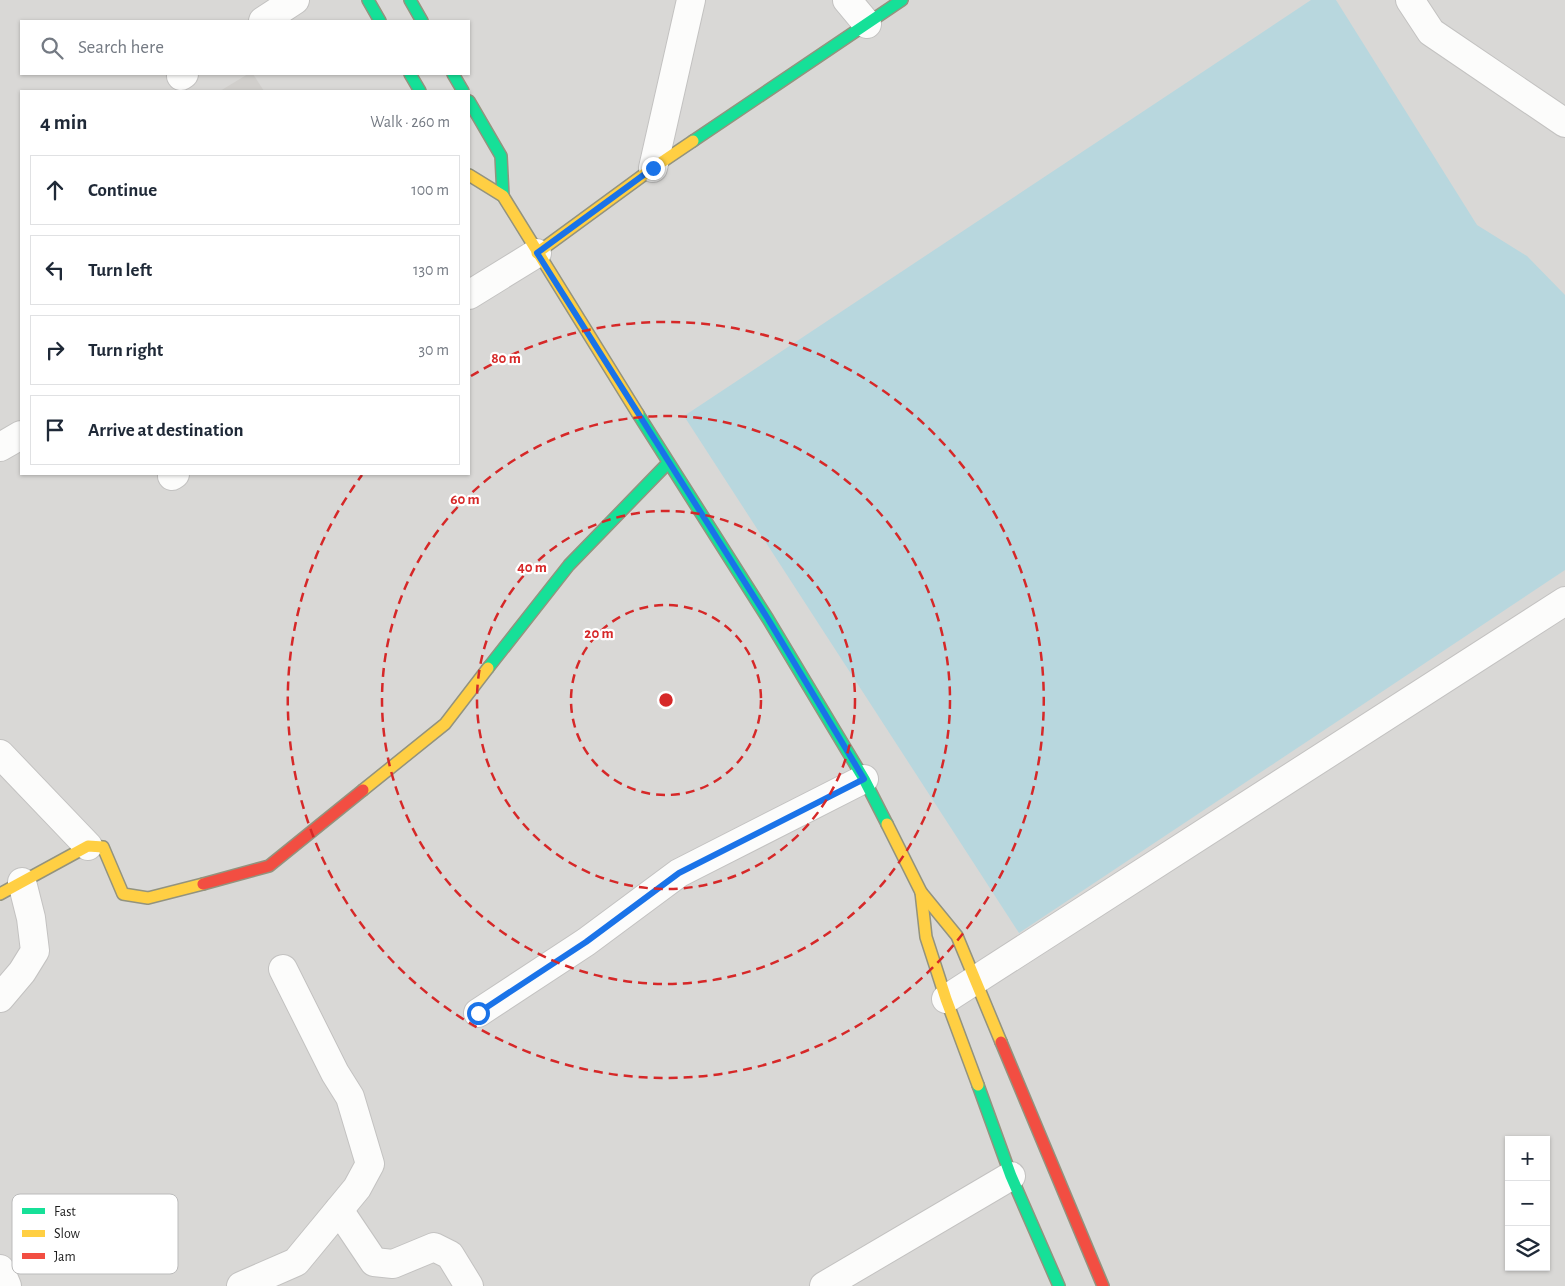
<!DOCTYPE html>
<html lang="en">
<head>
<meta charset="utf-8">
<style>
  :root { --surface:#fff; --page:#f6f6f7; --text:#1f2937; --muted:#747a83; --line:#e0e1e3 }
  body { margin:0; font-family:"Alegreya Sans",sans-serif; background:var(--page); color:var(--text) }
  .controls { position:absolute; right:15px; bottom:15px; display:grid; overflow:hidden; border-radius:0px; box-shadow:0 1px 4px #0004 }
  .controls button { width:45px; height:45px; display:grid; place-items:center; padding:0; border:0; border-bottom:1px solid var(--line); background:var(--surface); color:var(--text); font:25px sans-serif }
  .stop { position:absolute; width:15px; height:15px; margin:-11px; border:4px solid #1a73e8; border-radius:50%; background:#fff }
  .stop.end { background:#1a73e8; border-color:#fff; box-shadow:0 1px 5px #0008 }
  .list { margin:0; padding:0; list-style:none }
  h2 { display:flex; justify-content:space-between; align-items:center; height:65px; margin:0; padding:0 20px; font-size:21px }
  h2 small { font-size:16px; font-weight:400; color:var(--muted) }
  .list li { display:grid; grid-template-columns:32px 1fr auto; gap:15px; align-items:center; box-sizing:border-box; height:70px; margin:0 10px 10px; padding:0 10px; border:1px solid var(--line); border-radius:0px }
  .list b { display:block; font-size:19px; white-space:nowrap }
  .list em { font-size:16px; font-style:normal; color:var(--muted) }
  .icon { flex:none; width:28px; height:28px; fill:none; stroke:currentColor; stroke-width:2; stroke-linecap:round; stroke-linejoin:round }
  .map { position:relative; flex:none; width:1565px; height:1286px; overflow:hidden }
  .search { position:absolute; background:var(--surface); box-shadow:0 1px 4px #0004; left:20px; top:20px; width:450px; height:55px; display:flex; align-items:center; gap:12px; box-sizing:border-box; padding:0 18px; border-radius:0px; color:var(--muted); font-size:19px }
  .panel { position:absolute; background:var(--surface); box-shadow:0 1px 4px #0004; left:20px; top:90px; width:450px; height:385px; border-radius:0px }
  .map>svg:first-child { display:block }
</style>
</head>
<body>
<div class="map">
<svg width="1565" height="1286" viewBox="0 0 1565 1286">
  <rect width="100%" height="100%" fill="#eae8e5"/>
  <path fill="#d9d8d6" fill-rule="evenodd" d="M0 0H1565V1286H0ZM21 21H469V74H21ZM21 91H469V474H21ZM1509 1140H1546V1267H1509Z"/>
  <polygon fill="#b8d7de" points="1311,0 1336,0 1477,225 1527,256 1565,295 1565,570 1019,933 684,416"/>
  <polygon fill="#d1cfcc" points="248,74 253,74 264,91 220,91"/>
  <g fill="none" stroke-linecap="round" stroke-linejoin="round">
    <g stroke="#c3c2c1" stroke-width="30">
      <g id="street">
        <polyline points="847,0 867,24"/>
        <polyline points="1410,0 1431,32 1565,123"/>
        <polyline points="263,21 295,0"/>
        <polyline points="181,76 184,74"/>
        <polyline points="653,168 691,0"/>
        <polyline points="469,295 537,253"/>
        <polyline points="0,447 21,435"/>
        <polyline points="172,476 175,474"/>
        <polyline points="0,754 88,846"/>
        <polyline points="0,998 22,972 35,951 31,918 22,882"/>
        <polyline points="946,999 1565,601"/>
        <polyline points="478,1013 586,942 679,873 864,779"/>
        <polyline points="339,1210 374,1262 393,1264 434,1247 450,1255 469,1286"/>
        <polyline points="0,1269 7,1286"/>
        <polyline points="241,1286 296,1262 357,1188 370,1164 350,1097 335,1073 283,969"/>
        <polyline points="824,1286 1011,1176"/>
      </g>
    </g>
    <g stroke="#93937e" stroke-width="14">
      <g id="fast">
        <polyline points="368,0 380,21"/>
        <polyline points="410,0 422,21"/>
        <polyline points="410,74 420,91"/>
        <polyline points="453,74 463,91"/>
        <polyline points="469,101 501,156 503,196"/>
        <polyline points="693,141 902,0"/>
        <polyline points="638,414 768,619 864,779 887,824"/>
        <polyline points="488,668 569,565 668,463"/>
        <polyline points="978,1085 1011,1176 1059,1286"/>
      </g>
    </g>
    <g stroke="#93937e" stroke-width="14">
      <g id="slow">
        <polyline points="469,175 503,196 638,414"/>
        <polyline points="537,253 653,168 693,141"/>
        <polyline points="363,790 445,724 488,668"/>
        <polyline points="887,824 921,892 957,936 1001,1042"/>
        <polyline points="921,892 926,937 946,999 978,1085"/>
        <polyline points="0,894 88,846 103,847 123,894 148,898 203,884"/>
      </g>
    </g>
    <g stroke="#93937e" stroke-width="14">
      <g id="jam">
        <polyline points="203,884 269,866 363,790"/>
        <polyline points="1001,1042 1103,1286"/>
      </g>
    </g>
    <use href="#street" stroke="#fcfcfb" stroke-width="28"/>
    <use href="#fast" stroke="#16e098" stroke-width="11"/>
    <use href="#slow" stroke="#ffcf43" stroke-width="11"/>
    <use href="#jam" stroke="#f24e42" stroke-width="11"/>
  </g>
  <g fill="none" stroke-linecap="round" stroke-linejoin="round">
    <polyline stroke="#1a73e8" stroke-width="6" points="478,1013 586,942 679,873 864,779 768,619 537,253 653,168"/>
  </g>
  <g fill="none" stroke="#d62828" stroke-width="2.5" stroke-dasharray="9 6">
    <circle cx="666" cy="700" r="95"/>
    <circle cx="666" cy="700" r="189"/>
    <circle cx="666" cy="700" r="284"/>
    <path d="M471 376A378 378 0 1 1 362 475"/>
  </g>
  <rect x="12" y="1194" width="166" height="80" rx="8" fill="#fff" stroke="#bbb" stroke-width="1"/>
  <rect x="22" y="1208" width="23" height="6" fill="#16e098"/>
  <rect x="22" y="1230" width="23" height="7" fill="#ffcf43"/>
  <rect x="22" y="1253" width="23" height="6" fill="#f24e42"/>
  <g font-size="14" fill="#1c1c1c">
    <text x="54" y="1216">Fast</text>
    <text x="54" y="1238">Slow</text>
    <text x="54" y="1261">Jam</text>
  </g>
  <circle cx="666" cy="700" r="8" fill="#d62828" stroke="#fff" stroke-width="2.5"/>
  <g font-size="15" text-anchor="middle" font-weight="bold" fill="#d62828" stroke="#fff" stroke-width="4.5" stroke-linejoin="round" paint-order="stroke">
    <text x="506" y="363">80 m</text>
    <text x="465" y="504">60 m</text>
    <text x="532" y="572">40 m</text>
    <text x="599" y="638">20 m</text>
  </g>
</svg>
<div class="controls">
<button>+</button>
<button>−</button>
<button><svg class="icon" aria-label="layers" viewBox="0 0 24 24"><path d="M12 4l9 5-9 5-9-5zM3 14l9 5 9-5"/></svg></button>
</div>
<div class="stop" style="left:478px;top:1013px"></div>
<div class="stop end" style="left:653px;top:168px"></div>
<div class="search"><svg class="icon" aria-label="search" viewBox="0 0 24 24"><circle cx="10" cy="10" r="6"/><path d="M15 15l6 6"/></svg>Search here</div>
<section class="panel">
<h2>4 min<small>Walk · 260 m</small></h2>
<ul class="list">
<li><svg class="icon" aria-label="ahead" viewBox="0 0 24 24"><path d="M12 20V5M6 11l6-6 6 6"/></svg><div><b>Continue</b></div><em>100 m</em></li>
<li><svg class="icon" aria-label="left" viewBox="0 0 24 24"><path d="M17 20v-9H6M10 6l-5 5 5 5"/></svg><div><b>Turn left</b></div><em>130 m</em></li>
<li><svg class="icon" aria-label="right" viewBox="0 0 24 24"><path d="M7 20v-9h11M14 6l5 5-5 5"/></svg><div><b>Turn right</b></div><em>30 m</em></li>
<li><svg class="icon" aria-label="arrive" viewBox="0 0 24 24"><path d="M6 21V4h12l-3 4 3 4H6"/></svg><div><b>Arrive at destination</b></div></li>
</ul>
</section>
</div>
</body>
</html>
